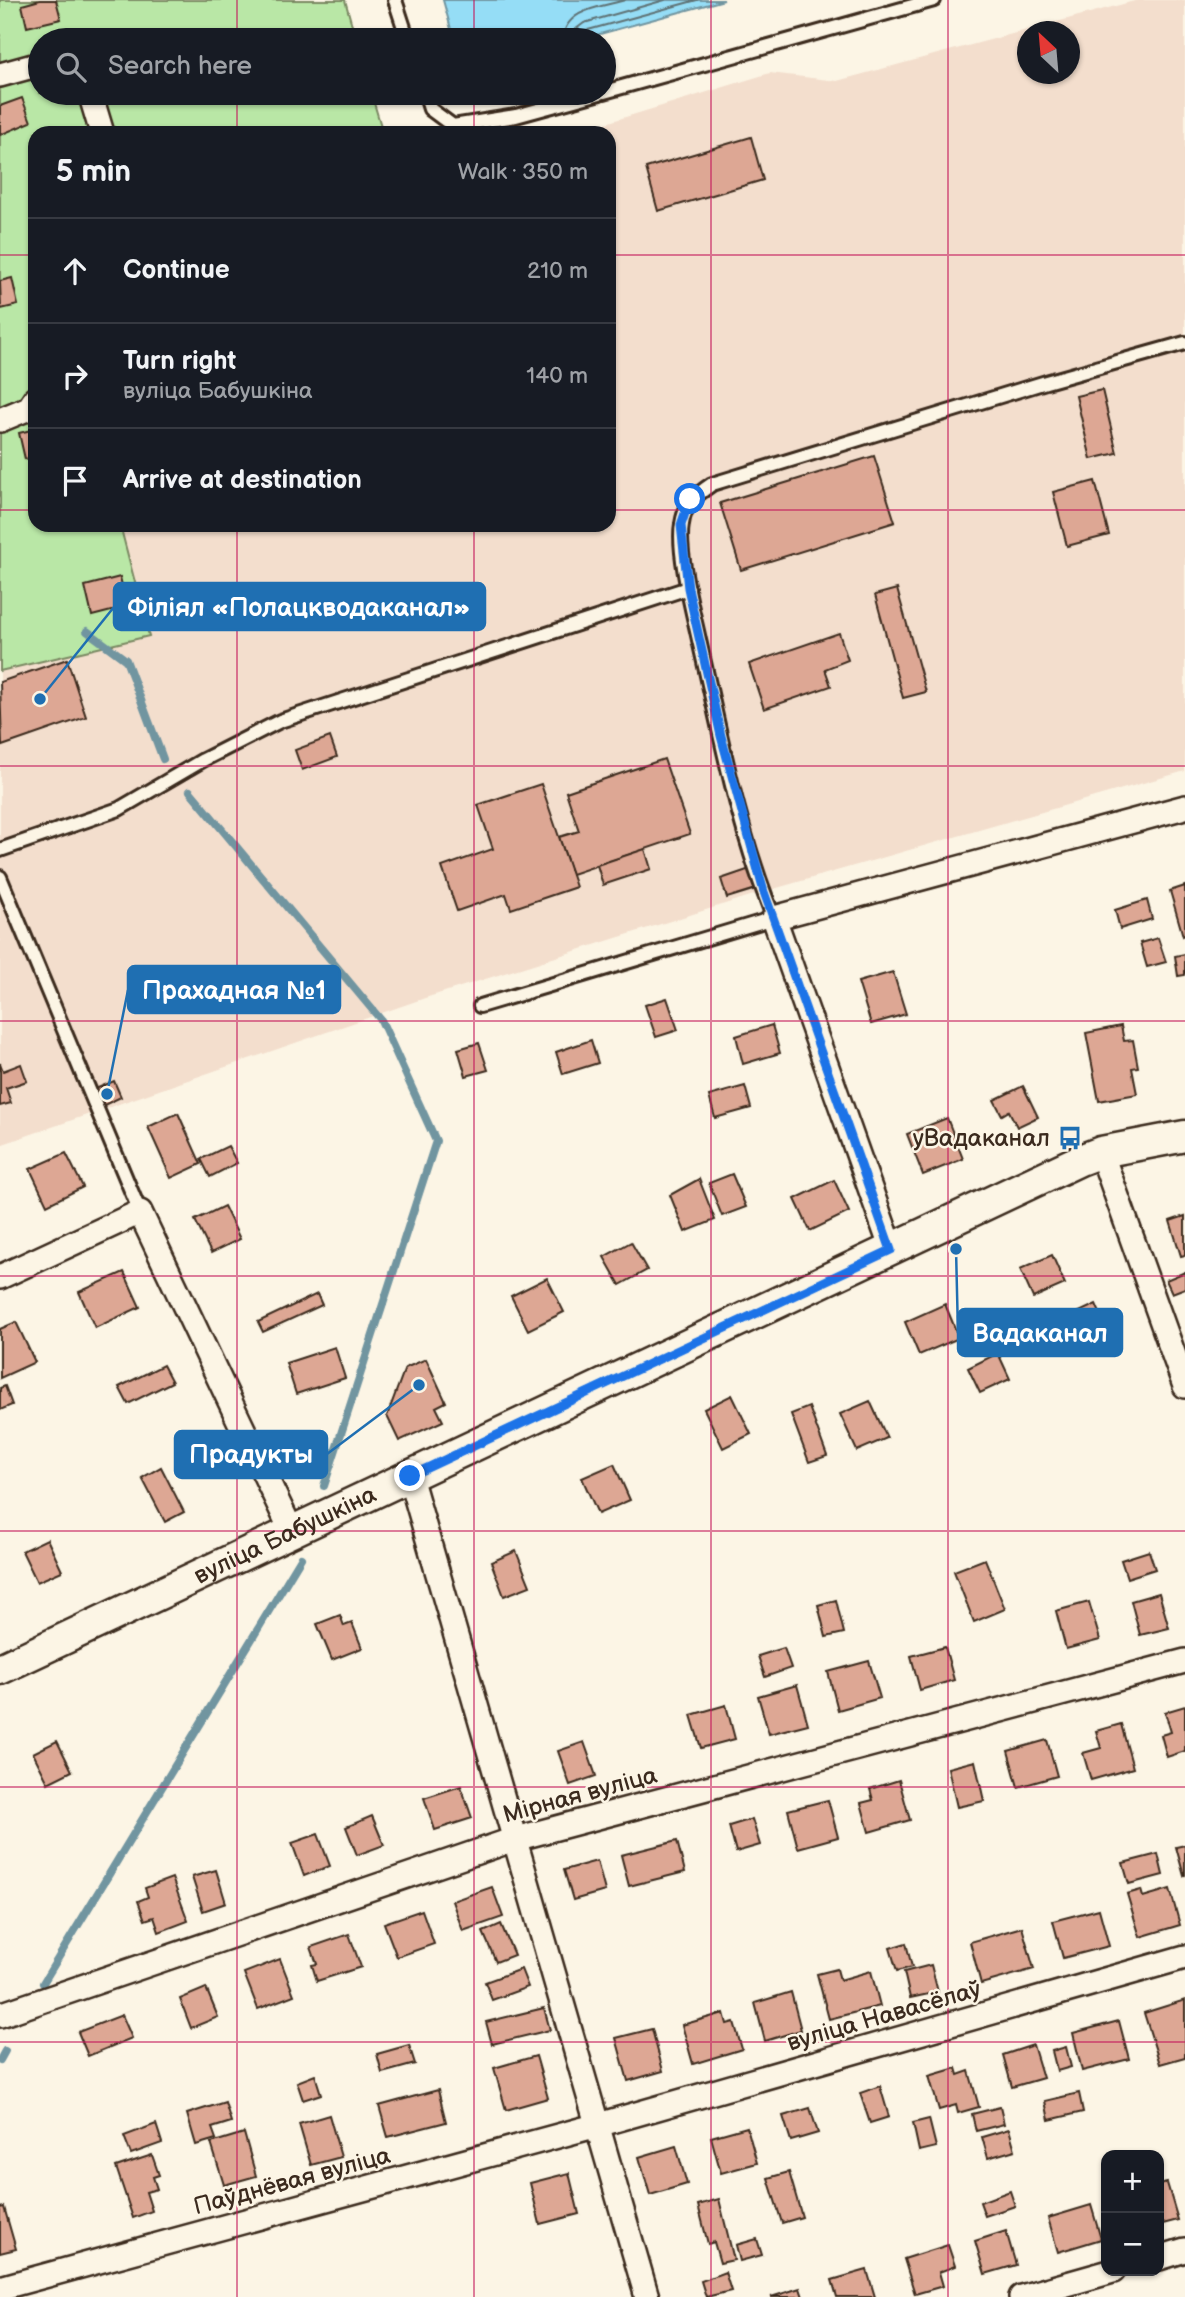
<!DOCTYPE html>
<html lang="en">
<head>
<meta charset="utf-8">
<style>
  :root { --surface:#171b24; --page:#20242c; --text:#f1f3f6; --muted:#9ea1a6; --line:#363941 }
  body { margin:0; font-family:"Balsamiq Sans",sans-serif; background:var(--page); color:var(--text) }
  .controls { position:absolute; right:21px; bottom:21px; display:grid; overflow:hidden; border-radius:14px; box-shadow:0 2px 5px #0004 }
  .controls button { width:63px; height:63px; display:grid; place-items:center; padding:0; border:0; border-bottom:2px solid var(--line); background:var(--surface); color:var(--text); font:35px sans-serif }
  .compass { position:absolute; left:1017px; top:21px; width:63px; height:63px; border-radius:50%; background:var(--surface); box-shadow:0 2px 5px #0004; rotate:334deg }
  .stop { position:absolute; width:21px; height:21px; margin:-16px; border:5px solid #1a73e8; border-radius:50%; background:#fff }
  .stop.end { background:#1a73e8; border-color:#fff; box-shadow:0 2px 7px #0008 }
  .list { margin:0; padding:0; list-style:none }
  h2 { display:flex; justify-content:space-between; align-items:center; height:91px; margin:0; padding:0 28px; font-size:30px }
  h2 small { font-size:23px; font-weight:400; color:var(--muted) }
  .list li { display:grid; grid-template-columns:46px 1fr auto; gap:21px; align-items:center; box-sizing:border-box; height:105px; padding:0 28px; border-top:2px solid var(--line) }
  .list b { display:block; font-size:26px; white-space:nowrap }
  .list p { margin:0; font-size:23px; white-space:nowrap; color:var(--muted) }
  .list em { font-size:23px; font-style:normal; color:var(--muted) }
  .icon { flex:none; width:38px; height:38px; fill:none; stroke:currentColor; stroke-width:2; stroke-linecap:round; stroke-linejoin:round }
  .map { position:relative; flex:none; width:1185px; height:2297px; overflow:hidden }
  .search { position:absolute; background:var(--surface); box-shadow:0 2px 5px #0004; left:28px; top:28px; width:588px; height:77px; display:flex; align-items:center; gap:18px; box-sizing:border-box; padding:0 24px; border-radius:38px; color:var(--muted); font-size:26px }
  .panel { position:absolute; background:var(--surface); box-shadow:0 2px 5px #0004; left:28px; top:126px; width:588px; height:406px; border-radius:21px }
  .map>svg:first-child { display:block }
</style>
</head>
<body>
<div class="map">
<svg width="1185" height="2297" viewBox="0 0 1185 2297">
  <rect width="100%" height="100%" fill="#fcf5e5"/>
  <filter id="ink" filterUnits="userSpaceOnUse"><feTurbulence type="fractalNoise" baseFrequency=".0143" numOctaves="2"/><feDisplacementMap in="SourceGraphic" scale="14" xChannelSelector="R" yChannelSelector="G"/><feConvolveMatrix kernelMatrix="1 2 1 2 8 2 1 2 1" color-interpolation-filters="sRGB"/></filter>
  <g filter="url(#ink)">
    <path fill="#f3decd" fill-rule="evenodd" d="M1138 0H1185V771L763 892 425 998 0 1145V671L149 636 120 525H609V133H573L770 73 837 81ZM1028 32H1070V74H1028Z"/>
    <polygon fill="#b9e7a6" stroke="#7a8862" stroke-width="2" points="0,0 345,0 356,40 40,40 40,93 371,93 383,133 35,133 35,525 120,525 149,636 0,671"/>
    <polygon fill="#95ddf6" stroke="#7195a0" stroke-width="2" points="443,0 724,0 578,40 454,40"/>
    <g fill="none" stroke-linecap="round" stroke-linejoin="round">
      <g stroke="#5f7274" stroke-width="2">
        <path d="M563 40C564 9 601 7 625 0"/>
        <polyline points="573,40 576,29 584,23 665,0"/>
        <polyline points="582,40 588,30 697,0"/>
      </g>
      <g stroke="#7195a0" stroke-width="8">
        <polyline points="87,631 126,660 163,759"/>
        <polyline points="190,791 381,1020 436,1141 324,1486"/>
        <polyline points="43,1983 301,1558"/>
        <polyline points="0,2060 5,2051"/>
      </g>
    </g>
    <g fill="#dda794" stroke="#3b2a1e" stroke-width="2">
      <polygon points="40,0 56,0 61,19 27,27 22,5"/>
      <polygon points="22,98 31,122 0,135 0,106"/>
      <polygon points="751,137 763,180 658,211 646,168"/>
      <polygon points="12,278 18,305 1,309 0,281"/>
      <polygon points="1102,390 1117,453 1091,459 1076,396"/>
      <polygon points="35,429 35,457 25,459 19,433"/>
      <polygon points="874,456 895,522 741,570 720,503"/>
      <polygon points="1095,481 1109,535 1067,546 1053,492"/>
      <polygon points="120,577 127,607 92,616 85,586"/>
      <polygon points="897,589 926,692 903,698 875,595"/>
      <polygon points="839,633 848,660 825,669 831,686 764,709 749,664"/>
      <polygon points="67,659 86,717 2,746 0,682"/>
      <polygon points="330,737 337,757 302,770 295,750"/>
      <polygon points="664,759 690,834 572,874 559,837 579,831 566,792"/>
      <polygon points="541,784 576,887 511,909 506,894 457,911 442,867 493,849 478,805"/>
      <polygon points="645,849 651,869 603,885 597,865"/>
      <polygon points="750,869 756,889 727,898 721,879"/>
      <polygon points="1185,886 1185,935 1183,936 1170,891"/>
      <polygon points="1147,900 1152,919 1120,929 1115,910"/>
      <polygon points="1158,938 1166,962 1147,967 1140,943"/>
      <polygon points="1185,954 1185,975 1178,976 1175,956"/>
      <polygon points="893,972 906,1014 871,1024 858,982"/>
      <polygon points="667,998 678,1030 656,1037 645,1005"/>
      <polygon points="772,1025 780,1053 743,1064 736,1036"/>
      <polygon points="1121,1026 1124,1041 1133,1040 1138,1067 1132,1068 1137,1094 1099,1101 1086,1033"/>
      <polygon points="591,1040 598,1063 563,1074 556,1052"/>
      <polygon points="479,1043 488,1070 466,1076 458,1049"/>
      <polygon points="0,1063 3,1071 21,1064 27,1081 6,1088 11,1103 0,1106"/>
      <polygon points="114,1081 121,1097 100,1107 93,1090"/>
      <polygon points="745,1086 751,1108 715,1118 709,1096"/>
      <polygon points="1023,1086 1038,1117 1017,1127 1009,1111 1002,1115 994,1100"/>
      <polygon points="178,1113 201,1164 171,1178 148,1127"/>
      <polygon points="947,1118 963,1159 923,1175 907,1134"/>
      <polygon points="228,1146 237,1163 210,1177 201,1159"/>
      <polygon points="66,1153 83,1187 47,1205 30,1169"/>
      <polygon points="732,1174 746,1207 722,1216 709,1183"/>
      <polygon points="699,1179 715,1220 685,1232 670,1195"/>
      <polygon points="834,1180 849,1212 810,1231 795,1199"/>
      <polygon points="224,1206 240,1239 211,1253 195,1220"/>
      <polygon points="1185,1216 1185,1255 1181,1256 1170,1221"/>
      <polygon points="631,1242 647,1270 620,1285 604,1257"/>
      <polygon points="1052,1255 1065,1284 1033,1298 1020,1269"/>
      <polygon points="124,1272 140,1307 95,1328 79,1292"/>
      <polygon points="1185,1272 1185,1288 1172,1293 1166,1280"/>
      <polygon points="547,1278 564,1312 528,1330 511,1296"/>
      <polygon points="317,1294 322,1305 263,1332 258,1322"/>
      <polygon points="945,1304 959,1338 919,1355 905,1322"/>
      <polygon points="1096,1304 1103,1320 1081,1331 1073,1315"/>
      <polygon points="16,1322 35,1362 0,1378 0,1329"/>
      <polygon points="335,1347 345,1378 296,1394 286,1363"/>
      <polygon points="998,1353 1010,1379 980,1393 968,1368"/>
      <polygon points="426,1359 446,1402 436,1407 443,1421 399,1441 387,1416 405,1368"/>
      <polygon points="163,1365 172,1382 128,1404 119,1387"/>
      <polygon points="5,1386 12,1405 0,1410 0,1388"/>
      <polygon points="732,1395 751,1434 723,1448 704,1409"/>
      <polygon points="870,1401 887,1438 857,1451 840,1414"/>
      <polygon points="809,1407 827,1456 809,1462 791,1414"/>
      <polygon points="614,1464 630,1500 598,1514 582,1478"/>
      <polygon points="161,1467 184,1512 165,1522 142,1478"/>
      <polygon points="47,1539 62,1571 37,1582 22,1551"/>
      <polygon points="516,1551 530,1586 504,1596 491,1562"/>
      <polygon points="1149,1551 1155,1569 1127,1578 1121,1560"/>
      <polygon points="985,1559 1005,1609 974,1622 954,1571"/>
      <polygon points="1159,1593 1169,1628 1140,1635 1131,1601"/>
      <polygon points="836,1600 844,1633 826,1637 818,1605"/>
      <polygon points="1089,1602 1100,1640 1066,1649 1056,1611"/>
      <polygon points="340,1615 344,1626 352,1623 362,1648 332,1660 317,1624"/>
      <polygon points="945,1647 954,1680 920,1690 911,1656"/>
      <polygon points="784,1648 791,1668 765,1677 758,1656"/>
      <polygon points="869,1661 880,1698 838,1710 828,1672"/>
      <polygon points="797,1685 808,1724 769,1734 758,1696"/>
      <polygon points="726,1705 735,1739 701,1748 691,1715"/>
      <polygon points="1185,1706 1185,1751 1167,1757 1161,1735 1171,1732 1165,1712"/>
      <polygon points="1121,1724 1133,1768 1091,1780 1083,1753 1101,1748 1096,1731"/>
      <polygon points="1047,1740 1057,1776 1018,1787 1008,1751"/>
      <polygon points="57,1741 72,1771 48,1783 33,1753"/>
      <polygon points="584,1742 596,1776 570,1785 558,1751"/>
      <polygon points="975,1761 984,1801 957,1807 948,1768"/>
      <polygon points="899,1780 910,1820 869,1832 861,1803 873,1800 870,1789"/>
      <polygon points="461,1786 472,1818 435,1830 424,1798"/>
      <polygon points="828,1800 838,1837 798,1848 788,1810"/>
      <polygon points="372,1816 384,1845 357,1855 346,1827"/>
      <polygon points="752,1819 760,1845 736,1852 729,1826"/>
      <polygon points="318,1834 330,1866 304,1876 292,1843"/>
      <polygon points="677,1841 685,1872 629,1886 621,1855"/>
      <polygon points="1185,1845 1185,1875 1184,1876 1176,1847"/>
      <polygon points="1158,1854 1163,1875 1129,1884 1123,1863"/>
      <polygon points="597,1861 605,1891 573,1900 564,1870"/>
      <polygon points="216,1870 226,1903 203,1911 192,1877"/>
      <polygon points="172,1878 188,1921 159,1932 154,1917 145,1920 138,1901 148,1897 145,1888"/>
      <polygon points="492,1887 503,1917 463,1931 452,1901"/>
      <polygon points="1170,1889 1180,1925 1140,1937 1127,1894 1141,1890 1143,1897"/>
      <polygon points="1099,1909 1109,1946 1063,1958 1053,1921"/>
      <polygon points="422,1910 434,1944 397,1957 384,1923"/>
      <polygon points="501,1924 514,1955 496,1962 483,1932"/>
      <polygon points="1022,1927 1034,1969 981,1984 970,1942"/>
      <polygon points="349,1934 361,1967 317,1981 312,1965 317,1964 311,1947"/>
      <polygon points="906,1943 912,1967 897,1971 890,1948"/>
      <polygon points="280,1959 294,1995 258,2009 244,1973"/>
      <polygon points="931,1965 938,1992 910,1998 904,1972"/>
      <polygon points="521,1969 528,1987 492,2000 485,1982"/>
      <polygon points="837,1969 840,1980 871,1971 880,2006 829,2019 817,1974"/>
      <polygon points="206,1988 218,2017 191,2028 180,1999"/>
      <polygon points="791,1992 801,2030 765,2041 755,2003"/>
      <polygon points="1185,2000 1185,2057 1160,2064 1144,2013"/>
      <polygon points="544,2008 550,2030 492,2044 486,2022"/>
      <polygon points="724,2013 727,2024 734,2022 742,2049 693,2064 682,2025"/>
      <polygon points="122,2015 132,2038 88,2056 78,2032"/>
      <polygon points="1119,2021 1129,2059 1082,2071 1073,2033"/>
      <polygon points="652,2029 663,2071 628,2081 616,2038"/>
      <polygon points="409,2045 415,2064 382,2073 377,2054"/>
      <polygon points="1033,2045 1043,2078 1012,2087 1003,2055"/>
      <polygon points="1066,2047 1071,2067 1057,2071 1052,2051"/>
      <polygon points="536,2056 548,2098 506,2110 494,2068"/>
      <polygon points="956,2068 958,2075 969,2071 979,2107 958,2113 956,2105 939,2110 929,2076"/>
      <polygon points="315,2075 321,2094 303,2100 297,2082"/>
      <polygon points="880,2086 889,2117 870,2123 860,2093"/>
      <polygon points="438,2090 446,2122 388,2137 379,2106"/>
      <polygon points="1079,2093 1083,2112 1049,2120 1045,2101"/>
      <polygon points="225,2102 231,2122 212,2128 216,2139 196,2145 187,2114"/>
      <polygon points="1000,2107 1004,2124 976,2131 972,2114"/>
      <polygon points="810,2108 818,2133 791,2141 783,2116"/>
      <polygon points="329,2115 341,2157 311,2165 299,2124"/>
      <polygon points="929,2119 936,2147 919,2151 913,2123"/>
      <polygon points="156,2124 162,2143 131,2154 124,2136"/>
      <polygon points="747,2127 757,2163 721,2173 711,2137"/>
      <polygon points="1009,2129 1015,2150 988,2158 982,2137"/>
      <polygon points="244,2133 256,2176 224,2185 211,2143"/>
      <polygon points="676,2146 687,2184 650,2195 639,2157"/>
      <polygon points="152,2155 159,2175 153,2177 157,2189 146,2192 152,2211 133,2218 116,2167"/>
      <polygon points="789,2172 802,2217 782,2223 768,2178"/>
      <polygon points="569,2173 579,2214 540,2224 530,2183"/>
      <polygon points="1167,2183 1178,2220 1159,2225 1159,2185"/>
      <polygon points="1010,2191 1015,2206 985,2216 980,2202"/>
      <polygon points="719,2199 734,2260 720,2263 714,2242 708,2244 698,2205"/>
      <polygon points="1091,2205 1101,2239 1058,2252 1048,2218"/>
      <polygon points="4,2207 16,2249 0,2253 0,2208"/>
      <polygon points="1006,2231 1016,2265 985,2274 975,2241"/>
      <polygon points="757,2239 762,2255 740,2261 736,2245"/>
      <polygon points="948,2245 955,2266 939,2272 943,2286 915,2294 904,2259"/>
      <polygon points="867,2270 875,2297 837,2297 832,2280"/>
      <polygon points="725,2272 731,2291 706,2297 701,2281"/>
      <polygon points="800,2288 803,2297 771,2297"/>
    </g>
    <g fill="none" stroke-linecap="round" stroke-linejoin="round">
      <g stroke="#3b2a1e" stroke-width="18">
        <g id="service">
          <polyline points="395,0 408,40"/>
          <polyline points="604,92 934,0"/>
          <polyline points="425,93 430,109 453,126 516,116 600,93"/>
          <polyline points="0,850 119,809 203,760 280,721 688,588"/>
          <polyline points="0,877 140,1212"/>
          <path d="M480 1006 774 918C738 832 720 731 699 640 693 612 677 551 682 524 685 503 696 495 712 484L1046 382 1185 343"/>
        </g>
      </g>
      <g stroke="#3b2a1e" stroke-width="28">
        <g id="minor">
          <polyline points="0,75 40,64"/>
          <polyline points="90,93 102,133"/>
          <polyline points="0,420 29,408 35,399"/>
          <polyline points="1101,1152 1185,1386"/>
          <polyline points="892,1250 774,918 1185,807"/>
          <polyline points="0,1277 140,1212 291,1530"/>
          <polyline points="410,1477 647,2297"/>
          <polyline points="0,2015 515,1839 1185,1661"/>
          <polyline points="1159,2258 1185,2250"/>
          <polyline points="0,2288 598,2125 1185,1957"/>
          <polyline points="1021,2297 1113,2271"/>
        </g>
      </g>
      <g stroke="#3b2a1e" stroke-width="35">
        <g id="tertiary">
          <path id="s1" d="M0 1669 1080 1160 1101 1152 1185 1136"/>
        </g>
      </g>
      <use href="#service" stroke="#fcf5e5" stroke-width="12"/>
      <use href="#minor" stroke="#fcf5e5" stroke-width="23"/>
      <use href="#tertiary" stroke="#fcf5e5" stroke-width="30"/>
    </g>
  </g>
  <g fill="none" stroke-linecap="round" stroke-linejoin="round" filter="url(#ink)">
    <polyline stroke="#1a73e8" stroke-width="9" points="410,1476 891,1250 764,892 721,736 688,588 681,525 690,499"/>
  </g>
  <path fill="none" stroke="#c2185b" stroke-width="2" stroke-opacity="0.55" d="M237 0V40M474 0V40M711 0V2297M948 0V2297M237 93V133M474 93V133M0 255H35M609 255H1185M0 510H35M609 510H1185M237 525V2297M474 525V2297M0 766H1185M0 1021H1185M0 1276H1185M0 1531H1185M0 1787H1185M0 2042H1185"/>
  <defs>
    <g id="bus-bare" transform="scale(1.89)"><path d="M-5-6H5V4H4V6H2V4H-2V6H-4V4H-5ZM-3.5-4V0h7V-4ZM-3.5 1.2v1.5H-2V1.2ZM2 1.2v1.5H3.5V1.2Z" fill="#1f6fb2" stroke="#fcf5e5" stroke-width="2.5" paint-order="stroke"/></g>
  </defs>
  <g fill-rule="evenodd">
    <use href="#bus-bare" x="1070" y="1138"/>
  </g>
  <g text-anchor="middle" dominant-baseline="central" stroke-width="5" stroke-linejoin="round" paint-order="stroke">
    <g font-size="24" fill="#3b2a1e" stroke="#fcf5e5" text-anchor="end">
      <text x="1050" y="1138">уВадаканал</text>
    </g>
    <g font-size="24" fill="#3b2a1e" stroke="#fcf5e5">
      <text stroke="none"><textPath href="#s1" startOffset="315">вуліца Бабушкіна</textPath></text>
      <text transform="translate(580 1795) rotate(-15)">Мірная вуліца</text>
      <text transform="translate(884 2016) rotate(-16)">вуліца Навасёлаў</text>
      <text transform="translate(292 2181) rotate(-15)">Паўднёвая вуліца</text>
    </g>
  </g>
  <path fill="none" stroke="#1f6fb2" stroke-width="2.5" d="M40 699L114 607M107 1094L128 990M956 1249L958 1333M419 1385L327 1454"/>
  <g fill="#1f6fb2" stroke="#fcf5e5" stroke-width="2.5">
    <circle cx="40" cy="699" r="7"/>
    <circle cx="107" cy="1094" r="7"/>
    <circle cx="956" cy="1249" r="7"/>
    <circle cx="419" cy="1385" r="7"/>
  </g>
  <g fill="#1f6fb2" stroke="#1f6fb2" stroke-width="2.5">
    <rect x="114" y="583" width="371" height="47" rx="7"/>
    <rect x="128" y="966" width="212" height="47" rx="7"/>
    <rect x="958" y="1309" width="164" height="47" rx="7"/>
    <rect x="175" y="1431" width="152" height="47" rx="7"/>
  </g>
  <g font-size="26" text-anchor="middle" font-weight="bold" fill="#fff">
    <text x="299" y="616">Філіял «Полацкводаканал»</text>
    <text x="234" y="999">Прахадная №1</text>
    <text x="1040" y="1342">Вадаканал</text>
    <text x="251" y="1463">Прадукты</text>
  </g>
</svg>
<div class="controls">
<button>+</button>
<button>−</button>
</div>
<svg class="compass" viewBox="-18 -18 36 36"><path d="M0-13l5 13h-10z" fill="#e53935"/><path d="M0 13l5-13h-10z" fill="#9ea1a6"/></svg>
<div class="stop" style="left:690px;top:499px"></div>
<div class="stop end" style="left:410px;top:1476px"></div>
<div class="search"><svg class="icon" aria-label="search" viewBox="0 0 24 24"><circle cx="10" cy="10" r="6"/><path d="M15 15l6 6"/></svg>Search here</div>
<section class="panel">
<h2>5 min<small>Walk · 350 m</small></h2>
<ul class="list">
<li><svg class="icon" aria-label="ahead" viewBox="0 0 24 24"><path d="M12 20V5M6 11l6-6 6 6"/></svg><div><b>Continue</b></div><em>210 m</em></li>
<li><svg class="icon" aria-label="right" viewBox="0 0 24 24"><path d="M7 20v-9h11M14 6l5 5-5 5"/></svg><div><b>Turn right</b><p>вуліца Бабушкіна</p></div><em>140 m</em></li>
<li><svg class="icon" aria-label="arrive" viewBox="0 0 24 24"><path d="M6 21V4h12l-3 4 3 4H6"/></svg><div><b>Arrive at destination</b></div></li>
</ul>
</section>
</div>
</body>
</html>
